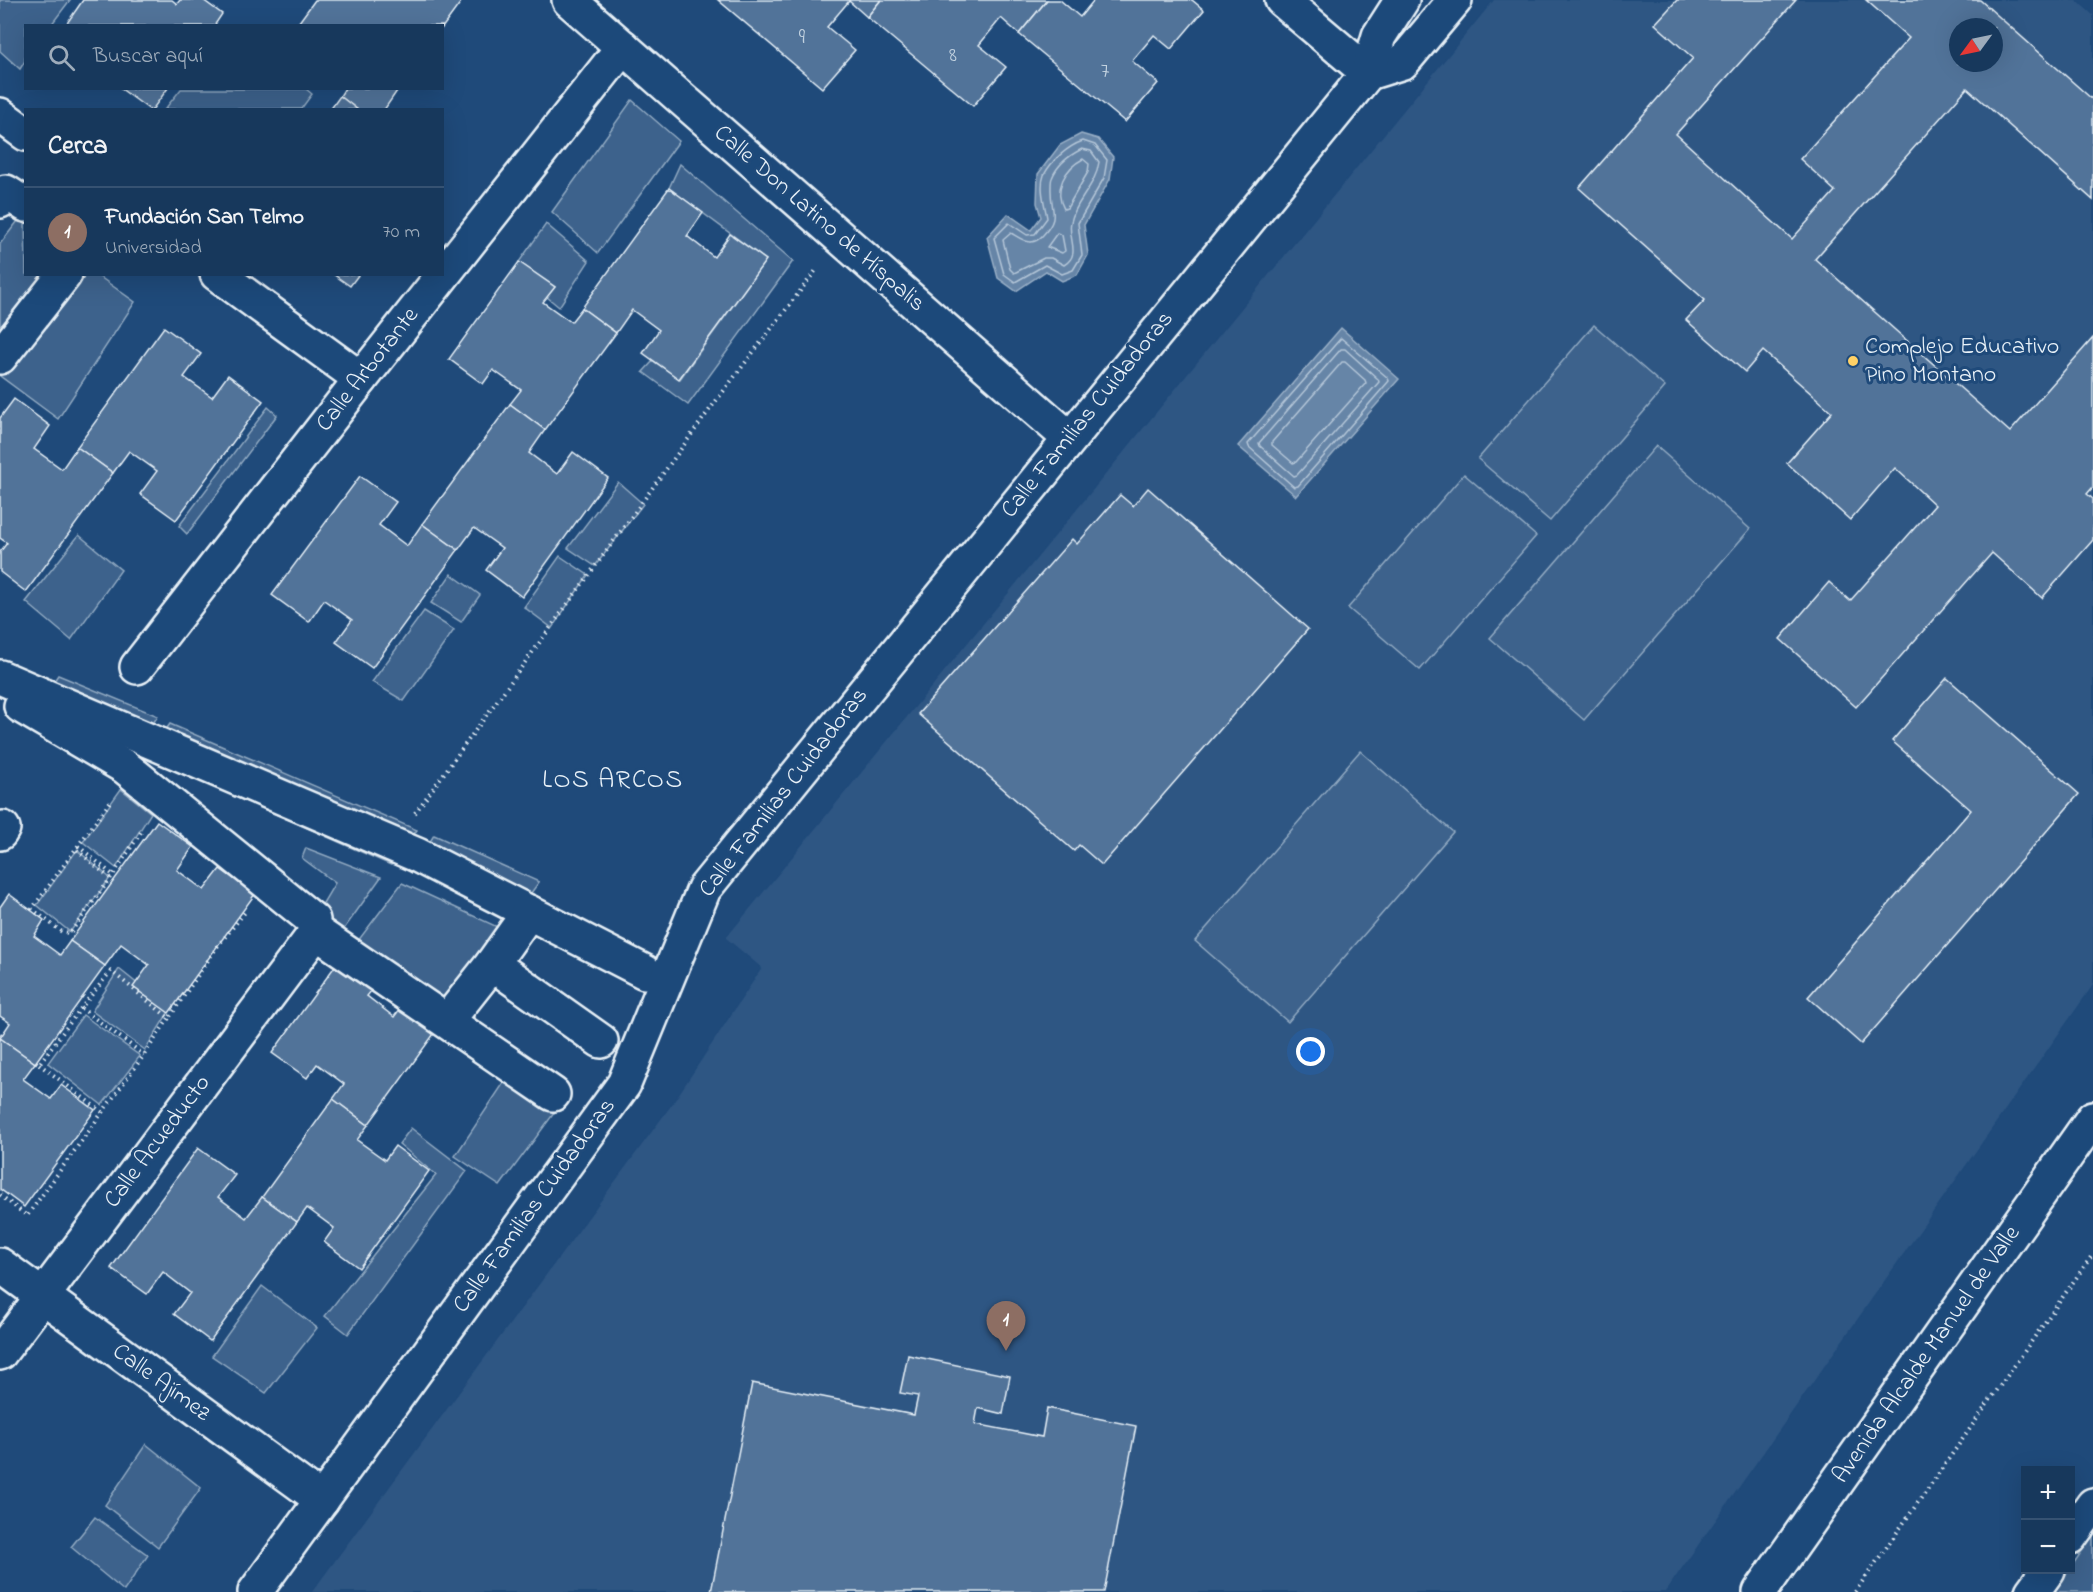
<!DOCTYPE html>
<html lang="es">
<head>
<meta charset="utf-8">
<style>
  :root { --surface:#17385c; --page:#203f62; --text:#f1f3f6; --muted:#9eacbb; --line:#365272; --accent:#90b9f0 }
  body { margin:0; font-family:"Indie Flower",sans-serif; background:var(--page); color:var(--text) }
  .controls { position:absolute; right:18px; bottom:18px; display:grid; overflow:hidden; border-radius:0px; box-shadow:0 6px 24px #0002 }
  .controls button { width:54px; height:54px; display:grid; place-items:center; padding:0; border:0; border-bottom:2px solid var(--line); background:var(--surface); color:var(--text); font:30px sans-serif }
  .compass { position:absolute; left:1949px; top:18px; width:54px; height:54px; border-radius:50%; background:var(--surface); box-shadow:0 6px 24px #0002; rotate:237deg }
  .you { position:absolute; left:1311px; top:1052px; width:21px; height:21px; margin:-15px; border:4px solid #fff; border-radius:50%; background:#1a73e8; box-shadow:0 0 0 9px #1a73e833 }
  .badge { display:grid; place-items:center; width:39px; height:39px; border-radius:50%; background:var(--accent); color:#fff; font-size:20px; font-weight:700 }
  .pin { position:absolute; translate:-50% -50px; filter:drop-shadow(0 2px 3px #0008) }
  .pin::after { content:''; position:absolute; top:32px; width:21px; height:18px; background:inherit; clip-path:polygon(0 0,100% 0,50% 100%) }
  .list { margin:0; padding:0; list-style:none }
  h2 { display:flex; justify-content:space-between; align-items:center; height:78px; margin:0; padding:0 24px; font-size:26px }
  h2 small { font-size:20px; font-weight:400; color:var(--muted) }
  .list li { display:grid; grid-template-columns:39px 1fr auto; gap:18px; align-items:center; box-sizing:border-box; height:90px; padding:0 24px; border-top:2px solid var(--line) }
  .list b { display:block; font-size:22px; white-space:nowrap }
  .list p { margin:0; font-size:20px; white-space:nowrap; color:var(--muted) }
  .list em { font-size:20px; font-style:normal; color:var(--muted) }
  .icon { flex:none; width:33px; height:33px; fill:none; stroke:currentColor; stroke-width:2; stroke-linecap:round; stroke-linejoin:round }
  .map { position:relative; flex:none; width:2093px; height:1592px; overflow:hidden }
  .search { position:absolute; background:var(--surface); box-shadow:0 6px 24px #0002; left:24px; top:24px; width:420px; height:66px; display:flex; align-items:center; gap:15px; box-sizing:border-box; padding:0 21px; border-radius:0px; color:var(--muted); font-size:22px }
  .panel { position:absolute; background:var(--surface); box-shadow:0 6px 24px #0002; left:24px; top:108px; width:420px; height:168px; border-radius:0px }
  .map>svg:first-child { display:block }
</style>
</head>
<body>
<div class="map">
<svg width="2093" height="1592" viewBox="0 0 2093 1592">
  <rect width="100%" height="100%" fill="#1f4a7a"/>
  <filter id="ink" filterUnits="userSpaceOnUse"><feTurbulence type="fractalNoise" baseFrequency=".0167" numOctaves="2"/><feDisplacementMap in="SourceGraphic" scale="12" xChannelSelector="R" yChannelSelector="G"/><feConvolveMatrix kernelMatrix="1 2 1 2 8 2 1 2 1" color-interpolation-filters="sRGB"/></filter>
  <g filter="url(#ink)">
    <path fill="#2e5683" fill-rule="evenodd" d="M1494 0H2076L2093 15V985L1665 1592H312L673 1103 762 968 726 938ZM1958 27H1994V63H1958Z"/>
    <g fill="#3c628c" stroke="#92aac2" stroke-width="1.5">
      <polygon points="0,0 70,0 51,25 26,26 25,61 20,69 0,51"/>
      <polygon points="306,89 312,94 301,109 165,109 181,89"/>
      <polygon points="632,100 679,141 598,253 552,212"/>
      <polygon points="680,164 793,261 688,405 643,372 653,361 680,379 766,260 669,188"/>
      <polygon points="21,217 25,221 26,274 54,275 0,349 0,244"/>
      <polygon points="546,224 589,261 559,307 547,297 555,287 519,262"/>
      <polygon points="73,275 97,275 135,302 58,419 0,376 0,373"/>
      <polygon points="1594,325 1665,387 1550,521 1478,459"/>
      <polygon points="268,407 277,415 187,534 179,526"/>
      <polygon points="1656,446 1750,529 1584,720 1490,638"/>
      <polygon points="1464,474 1536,536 1420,670 1348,608"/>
      <polygon points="618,482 643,504 595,566 568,548"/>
      <polygon points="79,535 121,570 71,640 26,602"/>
      <polygon points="560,556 588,575 552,628 524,607"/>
      <polygon points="451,574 480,595 461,622 431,603"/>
      <polygon points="424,611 454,630 404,701 372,682"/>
      <polygon points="58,675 158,716 131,754 35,709"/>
      <polygon points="170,724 417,830 391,865 146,757"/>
      <polygon points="1360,751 1453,832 1288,1022 1195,941"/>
      <polygon points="121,789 151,813 116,868 83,842"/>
      <polygon points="434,835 539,882 515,915 428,845"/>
      <polygon points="306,848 381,877 339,936 313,920 335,883 302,858"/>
      <polygon points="77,850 110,878 70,932 37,905"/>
      <polygon points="402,883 504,930 442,1018 348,954"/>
      <polygon points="119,969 170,1010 145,1050 92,1011"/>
      <polygon points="83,1015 140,1056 102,1105 48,1063"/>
      <polygon points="515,1066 563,1101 500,1186 455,1156"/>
      <polygon points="411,1128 467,1171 348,1334 325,1316 436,1175 399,1144"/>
      <polygon points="262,1286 317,1328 266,1393 212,1356"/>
      <polygon points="146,1444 201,1488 158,1547 105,1505"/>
      <polygon points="95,1517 148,1555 124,1591 71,1547"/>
      <polygon points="2093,1535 2093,1592 2054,1592"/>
    </g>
    <g fill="#6685a7" stroke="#9ab0c7" stroke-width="1.5">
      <polygon points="1081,134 1098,139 1113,157 1110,179 1084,225 1088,255 1077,275 1062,281 1046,271 1016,291 998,278 987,237 1008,214 1031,230 1041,217 1037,203 1038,174 1060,145"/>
      <polygon points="1341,328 1399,379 1296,496 1238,446"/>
    </g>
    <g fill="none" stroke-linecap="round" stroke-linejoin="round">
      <g stroke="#b4c6d8" stroke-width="1.5">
        <path d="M1083 141 1095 145 1107 160 1104 178 1078 223 1082 255 1073 270 1062 274 1045 265 1015 282 1004 274 994 238 1009 223 1027 235 1035 234 1047 218C1045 205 1039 188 1044 175 1051 161 1068 146 1083 141Z"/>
        <path d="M1082 149 1091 151 1099 162C1096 186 1075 201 1071 222 1067 237 1082 255 1064 265L1051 258H1044L1014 273 1010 269 1003 240 1011 233C1023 240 1032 248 1043 235 1061 216 1050 211 1051 187 1051 186 1051 180 1052 178 1057 165 1070 155 1082 149Z"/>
        <path d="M1083 159 1089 164 1088 172 1067 208 1064 209C1053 190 1065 168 1083 159Z"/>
        <polygon points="1057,233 1062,235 1065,251 1062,253 1047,247"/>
        <polygon points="1341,338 1388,378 1389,381 1298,486 1294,487 1249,447 1248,444"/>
        <polygon points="1341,349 1345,349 1378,379 1379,382 1297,475 1294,476 1260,446 1259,443"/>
        <polygon points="1342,362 1345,362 1365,380 1366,383 1296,462 1293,463 1272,445 1272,442"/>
      </g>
    </g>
    <g fill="#517399" stroke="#e8f1f8" stroke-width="1.5" fill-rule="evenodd">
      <polygon points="83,0 172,0 177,4 180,0 203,0 222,14 214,26 65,26"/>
      <polygon points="315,0 458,0 461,2 442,28 442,26 296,26"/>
      <polygon points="718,0 881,0 867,17 849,1 827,27 855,50 822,88"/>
      <polygon points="881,0 1047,0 1019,34 1001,18 979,45 1006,67 973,106 867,17"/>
      <polygon points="1047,0 1060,0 1080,17 1094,0 1192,0 1204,10 1171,49 1154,35 1132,61 1158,83 1125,122 1019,34"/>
      <path d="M1677 0H1796L1676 134 1792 239 1835 191 1800 159 1909 38 1866 0H1980L2093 100V200L1967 88 1815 259 2010 432 2093 338V487L2087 494 2093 499V540L2042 598 1992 553 1856 707 1780 639 1829 582 1850 601 1935 505 1895 468 1850 520 1787 463 1832 412 1763 351 1745 372 1686 320 1705 300 1579 188 1693 58 1655 24ZM1958 27H1994V63H1958Z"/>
      <polygon points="120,88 168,88 152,110 150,110"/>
      <polygon points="345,88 399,88 384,110 358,110 340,96"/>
      <polygon points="340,96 358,110 330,110"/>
      <polygon points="669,188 703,213 687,236 714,257 730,234 766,260 679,379 643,353 659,330 632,310 616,333 582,308"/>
      <polygon points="519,262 555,287 543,302 571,322 582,308 616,333 545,430 510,404 521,390 493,370 483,384 449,359"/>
      <polygon points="333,274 359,274 350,286"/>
      <polygon points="164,327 201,354 184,377 212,397 228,375 263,401 176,520 140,494 157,471 129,451 113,473 77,447"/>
      <polygon points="14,399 50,426 34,449 62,469 77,447 113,473 26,592 0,572 0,552 7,543 0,538 0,418"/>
      <polygon points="510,404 545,430 529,453 557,474 573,452 608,478 522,597 486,570 502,548 474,528 458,550 422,524"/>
      <polygon points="360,476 396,502 379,525 407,546 422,524 458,550 372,668 336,642 352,620 324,600 309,622 272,595"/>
      <polygon points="1148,488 1308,629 1102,865 1079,845 1074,851 918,714 1072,539 1077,544 1120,495 1133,506"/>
      <polygon points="1947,678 2079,794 1861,1044 1808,997 1971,810 1892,741"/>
      <polygon points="157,821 193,847 177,870 204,890 220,869 255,894 169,1013 133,987 149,965 121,944 105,966 70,941"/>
      <polygon points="9,894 44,920 34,936 60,955 70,941 105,966 35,1063 0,1038 10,1023 0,1016 0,907"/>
      <polygon points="343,955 379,981 367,996 394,1017 405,1002 439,1027 368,1125 333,1099 344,1084 317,1064 307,1078 272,1053"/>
      <polygon points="0,1038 35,1063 23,1079 51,1099 61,1085 95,1110 24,1207 0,1189"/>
      <polygon points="333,1099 368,1125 357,1140 385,1160 395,1146 429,1171 359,1268 324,1242 334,1228 307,1208 297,1222 262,1197"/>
      <polygon points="198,1148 235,1175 218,1197 246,1218 262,1197 297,1222 210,1341 174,1314 190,1293 163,1272 147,1294 111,1268"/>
      <polygon points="908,1355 1010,1376 1003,1414 978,1408 975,1424 1042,1437 1047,1408 1136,1426 1104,1592 711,1592 752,1383 914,1415 918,1396 900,1393"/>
    </g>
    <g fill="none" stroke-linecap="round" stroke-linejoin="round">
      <g stroke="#e8f1f8" stroke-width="38">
        <g id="pedestrian">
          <polyline points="0,201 6,192 26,205"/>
          <polyline points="0,357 65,274"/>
          <polyline points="0,677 417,855 645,972"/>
          <polyline points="23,703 21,706 125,767 313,920"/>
          <polyline points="529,912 492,964 601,1041"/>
          <polyline points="316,932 553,1094"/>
          <polyline points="458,1007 492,964"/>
        </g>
      </g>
      <g stroke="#e8f1f8" stroke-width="38">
        <g id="minor">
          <polyline points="569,0 1069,438"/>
          <polyline points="1282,0 1368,73"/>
          <polyline points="1368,73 1403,62 1455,0"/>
          <polyline points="0,115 26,134"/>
          <polyline points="217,274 361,379"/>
          <polyline points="137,667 361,379 623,47"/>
          <polyline points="0,833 3,828"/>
          <polyline points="0,1265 322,1500"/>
          <polyline points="0,1353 316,932"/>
          <polyline points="255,1592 624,1084 704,889 1368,73 1379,36 1402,0"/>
        </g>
      </g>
      <g stroke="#e8f1f8" stroke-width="38">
        <g id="primary">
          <polyline points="2070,1537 2093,1505"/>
          <polyline points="1760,1592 2093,1118"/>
          <polyline points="2032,1592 2048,1570"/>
        </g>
      </g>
      <g stroke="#e8f1f8" stroke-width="4" stroke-dasharray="1.5 4.5" stroke-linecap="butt">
        <polyline points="110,802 32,909 62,932 70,933 113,875 143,829"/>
        <polyline points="415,813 716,401 817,269"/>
        <polyline points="78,846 113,875"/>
        <polyline points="77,850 110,878"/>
        <polyline points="81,1008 144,1055"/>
        <polyline points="0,1034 2,1035"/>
        <polyline points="36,1062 39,1064 81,1008 111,971 169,1018 217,947 245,912"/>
        <polyline points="39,1064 102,1112"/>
        <polyline points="0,1195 27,1216 144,1055 169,1018"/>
        <polyline points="1855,1592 2093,1254"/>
      </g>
      <use href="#pedestrian" stroke="#1f4a7a" stroke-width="33"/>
      <use href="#minor" stroke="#1f4a7a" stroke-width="33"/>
      <use href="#primary" stroke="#1f4a7a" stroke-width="33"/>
    </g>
  </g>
  <circle fill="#ffd166" stroke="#1f4a7a" stroke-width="2" cx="1853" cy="361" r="6"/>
  <g text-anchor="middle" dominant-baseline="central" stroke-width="6" stroke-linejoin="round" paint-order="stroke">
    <g font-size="21" fill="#c2d2e0">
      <text x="802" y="38">9</text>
      <text x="953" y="56">8</text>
      <text x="1105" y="72">7</text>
    </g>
    <g font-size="24" fill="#e8f1f8" stroke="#1f4a7a">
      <text transform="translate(819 219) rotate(41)">Calle Don Latino de Híspalis</text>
      <text transform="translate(368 370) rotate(-52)">Calle Arbotante</text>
      <text transform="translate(1088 415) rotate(-51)">Calle Familias Cuidadoras</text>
      <text transform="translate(784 793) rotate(-52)">Calle Familias Cuidadoras</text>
      <text transform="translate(158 1142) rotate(-53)">Calle Acueducto</text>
      <text transform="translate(535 1206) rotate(-54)">Calle Familias Cuidadoras</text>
      <text transform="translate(1927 1355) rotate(-55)">Avenida Alcalde Manuel de Valle</text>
      <text transform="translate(161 1383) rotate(36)">Calle Ajímez</text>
    </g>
    <g font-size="24" fill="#e8f1f8" stroke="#1f4a7a" text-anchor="start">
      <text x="1865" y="347">Complejo Educativo<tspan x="1865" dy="28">Pino Montano</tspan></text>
    </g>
    <g font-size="26" letter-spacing="1.5" fill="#e8f1f8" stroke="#1f4a7a">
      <text x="613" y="781">LOS ARCOS</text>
    </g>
  </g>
</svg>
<div class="controls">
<button>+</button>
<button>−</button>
</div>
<svg class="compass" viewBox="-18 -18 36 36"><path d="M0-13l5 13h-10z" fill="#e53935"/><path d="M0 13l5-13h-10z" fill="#9eacbb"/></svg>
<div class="you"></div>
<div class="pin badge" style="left:1006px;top:1351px;background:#8d6e63">1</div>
<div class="search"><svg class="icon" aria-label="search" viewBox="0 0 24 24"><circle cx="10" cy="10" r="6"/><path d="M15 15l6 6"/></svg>Buscar aquí</div>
<section class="panel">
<h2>Cerca<small></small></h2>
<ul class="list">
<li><span class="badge" style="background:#8d6e63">1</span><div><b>Fundación San Telmo</b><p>Universidad</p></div><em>70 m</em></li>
</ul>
</section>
</div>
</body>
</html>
